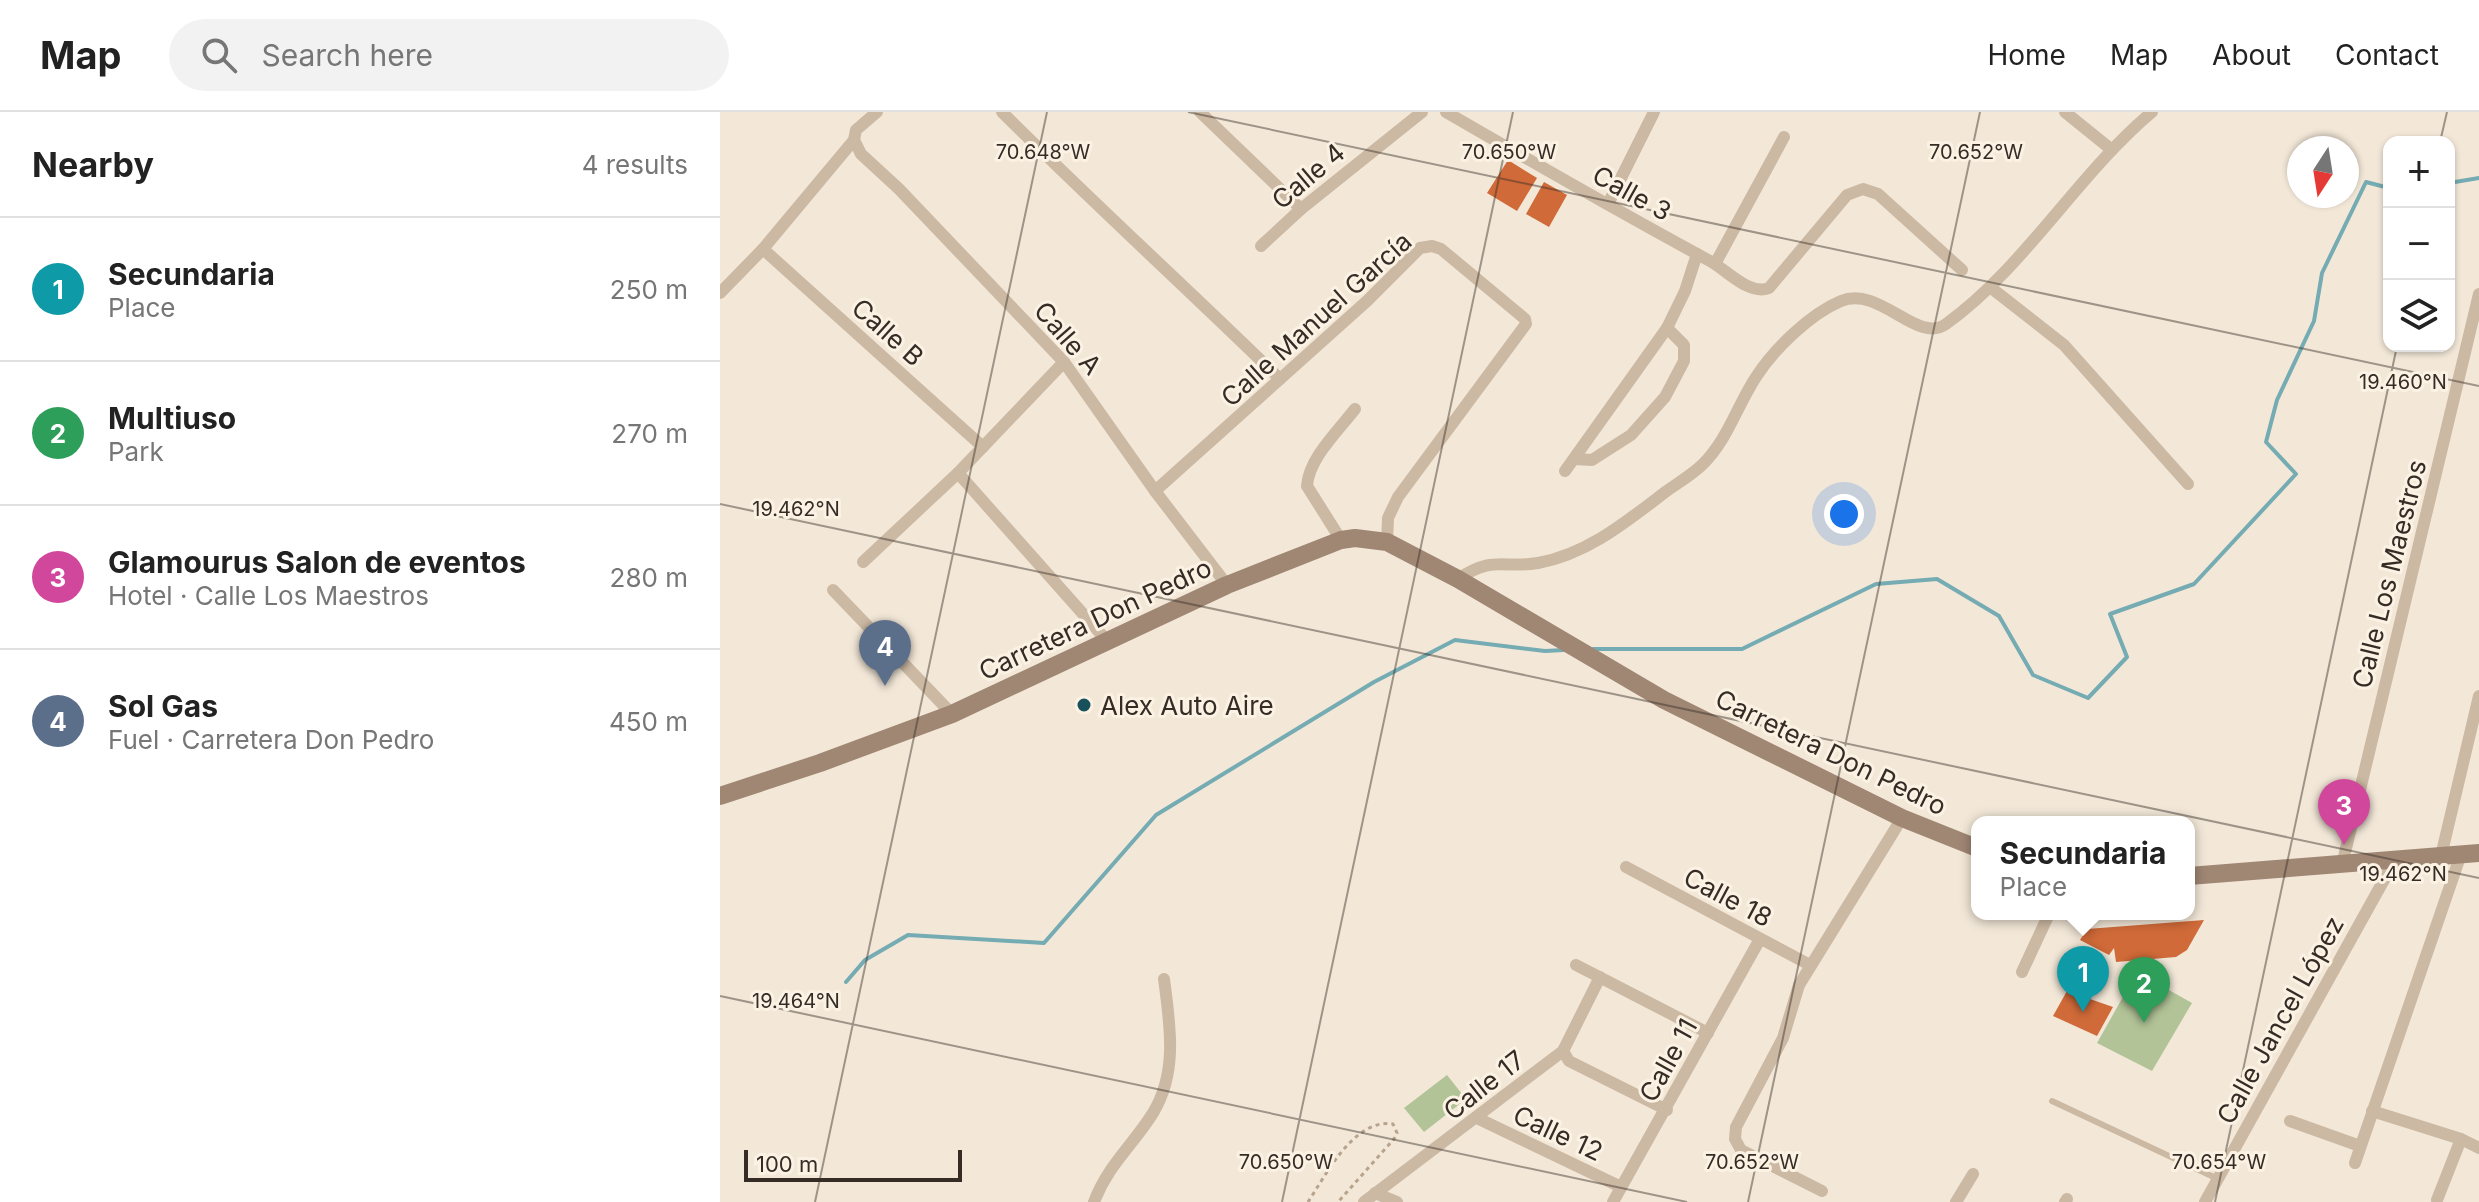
<!DOCTYPE html>
<html lang="en">
<head>
<meta charset="utf-8">
<style>
  :root { --surface:#fff; --page:#f2f2f2; --text:#222; --muted:#767676; --line:#e0e0e0; --accent:#1a73e8 }
  body { margin:0; font-family:Inter,sans-serif; background:var(--page); color:var(--text) }
  .controls { position:absolute; right:24px; top:24px; display:grid; overflow:hidden; border-radius:16px; box-shadow:0 2px 6px #0004 }
  .controls button { width:72px; height:72px; display:grid; place-items:center; padding:0; border:0; border-bottom:2px solid var(--line); background:var(--surface); color:var(--text); font:40px sans-serif }
  .compass { position:absolute; left:1567px; top:24px; width:72px; height:72px; border-radius:50%; background:var(--surface); box-shadow:0 2px 6px #0004; rotate:192deg }
  .scale { position:absolute; left:24px; bottom:20px; width:218px; box-sizing:border-box; padding-left:8px; border:4px solid #362c26; border-top:0; font-size:22px; line-height:28px; white-space:nowrap; color:#362c26; -webkit-text-stroke:6px #fbf2e4; paint-order:stroke }
  .you { position:absolute; left:1124px; top:402px; width:28px; height:28px; margin:-20px; border:6px solid #fff; border-radius:50%; background:#1a73e8; box-shadow:0 0 0 12px #1a73e833 }
  .badge { display:grid; place-items:center; width:52px; height:52px; border-radius:50%; background:var(--accent); color:#fff; font-size:26px; font-weight:700 }
  .pin { position:absolute; translate:-50% -66px; filter:drop-shadow(0 2px 4px #0008) }
  .pin::after { content:''; position:absolute; top:42px; width:28px; height:24px; background:inherit; clip-path:polygon(0 0,100% 0,50% 100%) }
  .popup { position:absolute; left:1251px; top:704px; width:224px; height:104px; box-sizing:border-box; display:grid; place-content:center; border-radius:16px; background:var(--surface); filter:drop-shadow(0 2px 6px #0005); font-size:26px; white-space:nowrap; color:var(--muted) }
  .popup b { font-size:30px; color:var(--text) }
  .popup::after { content:''; position:absolute; left:50%; top:100%; margin-left:-16px; border:16px solid transparent; border-top-color:var(--surface) }
  .list { margin:0; padding:0; list-style:none }
  h2 { display:flex; justify-content:space-between; align-items:center; height:104px; margin:0; padding:0 32px; font-size:34px }
  h2 small { font-size:26px; font-weight:400; color:var(--muted) }
  .list li { display:grid; grid-template-columns:52px 1fr auto; gap:24px; align-items:center; box-sizing:border-box; height:144px; padding:0 32px; border-top:2px solid var(--line) }
  .list b { display:block; font-size:30px; white-space:nowrap }
  .list p { margin:0; font-size:26px; white-space:nowrap; color:var(--muted) }
  .list em { font-size:26px; font-style:normal; color:var(--muted) }
  .icon { flex:none; width:44px; height:44px; fill:none; stroke:currentColor; stroke-width:2; stroke-linecap:round; stroke-linejoin:round }
  .map { position:relative; flex:none; width:1759px; height:1090px; overflow:hidden }
  header { display:flex; align-items:center; gap:48px; box-sizing:border-box; height:112px; padding:0 40px; background:var(--surface); border-bottom:2px solid var(--line) }
  header strong { font-size:38px }
  nav { display:flex; gap:44px; margin-inline-start:auto; font-size:28px }
  .search { width:560px; height:72px; background:var(--page); display:flex; align-items:center; gap:20px; box-sizing:border-box; padding:0 28px; border-radius:44px; color:var(--muted); font-size:30px }
  main { display:flex }
  aside { flex:1; background:var(--surface) }
  .map>svg:first-child { display:block }
</style>
</head>
<body>
<header>
<strong>Map</strong>
<div class="search"><svg class="icon" aria-label="search" viewBox="0 0 24 24"><circle cx="10" cy="10" r="6"/><path d="M15 15l6 6"/></svg>Search here</div>
<nav><a>Home</a><a>Map</a><a>About</a><a>Contact</a></nav>
</header>
<main>
<aside>
<h2>Nearby<small>4 results</small></h2>
<ul class="list">
<li><span class="badge" style="background:#0f9aa8">1</span><div><b>Secundaria</b><p>Place</p></div><em>250 m</em></li>
<li><span class="badge" style="background:#2e9e5b">2</span><div><b>Multiuso</b><p>Park</p></div><em>270 m</em></li>
<li><span class="badge" style="background:#d1479c">3</span><div><b>Glamourus Salon de eventos</b><p>Hotel · Calle Los Maestros</p></div><em>280 m</em></li>
<li><span class="badge" style="background:#5c6f8a">4</span><div><b>Sol Gas</b><p>Fuel · Carretera Don Pedro</p></div><em>450 m</em></li>
</ul>
</aside>
<div class="map">
<svg width="1759" height="1090" viewBox="0 0 1759 1090">
  <rect width="100%" height="100%" fill="#f3e8d8"/>
  <g fill="#b1c397">
    <polygon points="1417,860 1472,891 1432,959 1377,931"/>
    <polygon points="727,963 746,987 704,1020 684,996"/>
  </g>
  <g fill="none" stroke-linecap="round" stroke-linejoin="round">
    <g stroke="#75abb2" stroke-width="4">
      <polyline points="1729,71 1759,66"/>
      <polyline points="873,537 1022,537 1156,472 1217,467 1279,504 1313,563 1368,586 1407,545 1390,502 1474,472 1576,362 1546,330 1557,288 1594,209 1602,161 1646,70 1669,76"/>
      <polyline points="126,870 145,848 188,823 324,831 436,703 654,570 735,528 825,539 844,538"/>
    </g>
  </g>
  <g fill="#d06a39">
    <polygon points="788,48 817,66 797,99 767,81"/>
    <polygon points="824,70 847,83 829,115 806,102"/>
    <polygon points="1484,808 1467,838 1456,845 1396,850 1394,836 1389,843 1360,828 1367,817"/>
    <polygon points="1347,879 1393,895 1377,924 1333,904"/>
  </g>
  <g fill="none" stroke-linecap="round" stroke-linejoin="round">
    <path stroke="#b8a38d" stroke-width="3" stroke-dasharray="4 4" stroke-linecap="butt" d="M588 1090C606 1063 634 1006 673 1012L677 1021 674 1027 618 1090"/>
    <polyline stroke="#ccb9a3" stroke-width="6" points="1332,989 1498,1067"/>
    <g stroke="#ccb9a3" stroke-width="12">
      <path d="M282 0C373 91 468 177 560 267"/>
      <polyline points="480,0 581,97"/>
      <path d="M726 0C814 51 901 101 990 149 1007 158 1029 184 1049 176L1127 83 1143 77 1158 82 1242 158"/>
      <polyline points="1345,0 1392,38"/>
      <polyline points="134,28 141,42 179,77 344,250 435,379 507,473"/>
      <polyline points="888,92 934,0"/>
      <polyline points="541,134 581,97 702,0"/>
      <polyline points="43,137 263,335"/>
      <polyline points="995,152 1064,25"/>
      <polyline points="1270,175 1344,233 1468,372"/>
      <polyline points="0,181 43,137 134,28 136,18 157,0"/>
      <polyline points="854,347 872,348 911,323 945,285 964,249 964,233 947,216"/>
      <polyline points="845,359 947,216 965,179 977,142"/>
      <polyline points="238,361 388,530"/>
      <polyline points="435,379 647,189 700,136 712,134 721,137 805,207 806,212 678,385 668,406 667,430"/>
      <path d="M621 428 587 374C589 346 618 319 635 297"/>
      <polyline points="143,450 238,361 344,250"/>
      <path d="M738 467C774 443 782 457 818 451 867 442 906 410 944 381 956 372 972 363 983 352 1008 327 1017 294 1036 265 1054 237 1090 202 1121 189 1160 173 1197 233 1226 212 1306 154 1357 63 1432 0"/>
      <polyline points="113,478 232,602"/>
      <polyline points="1721,744 1759,584"/>
      <polyline points="1622,753 1759,182"/>
      <polyline points="906,755 1090,853"/>
      <polyline points="856,853 988,921"/>
      <polyline points="1302,860 1329,802"/>
      <polyline points="843,939 849,949 947,998"/>
      <polyline points="1652,999 1741,1027 1759,1036"/>
      <polyline points="757,1006 901,1075"/>
      <polyline points="1570,1009 1640,1034"/>
      <polyline points="1635,1051 1741,742"/>
      <polyline points="1102,1079 1021,1038 1015,1027 1016,1015 1063,926 1079,873 1182,706"/>
      <polyline points="655,1081 677,1090"/>
      <polyline points="1717,1088 1741,1027"/>
      <path d="M374 1090C388 1053 413 1033 433 1001 458 960 450 913 444 867"/>
      <polyline points="644,1090 843,939 880,865"/>
      <polyline points="893,1090 1040,827"/>
      <polyline points="1236,1090 1253,1062"/>
      <polyline points="1345,1090 1347,1087"/>
      <polyline points="1485,1090 1675,748"/>
    </g>
    <g stroke="#a08774" stroke-width="18">
      <polyline points="0,684 100,651 232,602 507,473 621,428 635,426 667,430 738,467 944,588 1182,706 1257,736"/>
      <polyline points="1469,764 1759,741"/>
    </g>
  </g>
  <path fill="none" stroke="#362c26" stroke-width="2" stroke-opacity="0.45" d="M468 0 1759 274M1720 30 1727 0M0 392 1759 766M0 884 967 1090M95 1090 327 0M562 1090 793 0M1028 1090 1260 0M1495 1090 1677 234"/>
  <circle fill="#18515b" stroke="#fbf2e4" stroke-width="3" cx="364" cy="593" r="8"/>
  <g text-anchor="middle" dominant-baseline="central" stroke-width="6" stroke-linejoin="round" paint-order="stroke">
    <g font-size="26" fill="#362c26" stroke="#fbf2e4">
      <text transform="translate(588 64) rotate(-40)">Calle 4</text>
      <text transform="translate(912 81) rotate(29)">Calle 3</text>
      <text transform="translate(596 207) rotate(-42)">Calle Manuel García</text>
      <text transform="translate(168 220) rotate(42)">Calle B</text>
      <text transform="translate(348 226) rotate(49)">Calle A</text>
      <text transform="translate(1669 462) rotate(-76)">Calle Los Maestros</text>
      <text transform="translate(375 507) rotate(-25)">Carretera Don Pedro</text>
      <text transform="translate(1111 640) rotate(26)">Carretera Don Pedro</text>
      <text transform="translate(1008 785) rotate(28)">Calle 18</text>
      <text transform="translate(1560 908) rotate(-61)">Calle Jancel López</text>
      <text transform="translate(948 948) rotate(-61)">Calle 11</text>
      <text transform="translate(764 973) rotate(-38)">Calle 17</text>
      <text transform="translate(838 1021) rotate(25)">Calle 12</text>
    </g>
    <g font-size="26" fill="#362c26" stroke="#fbf2e4" text-anchor="start">
      <text x="380" y="593">Alex Auto Aire</text>
    </g>
  </g>
  <g font-size="20" text-anchor="middle" fill="#362c26" stroke="#fbf2e4" stroke-width="6" stroke-linejoin="round" paint-order="stroke">
    <text x="323" y="47">70.648°W</text>
    <text x="789" y="47">70.650°W</text>
    <text x="1256" y="47">70.652°W</text>
    <text x="1683" y="277">19.460°N</text>
    <text x="76" y="404">19.462°N</text>
    <text x="1683" y="769">19.462°N</text>
    <text x="76" y="896">19.464°N</text>
    <text x="566" y="1057">70.650°W</text>
    <text x="1032" y="1057">70.652°W</text>
    <text x="1499" y="1057">70.654°W</text>
  </g>
</svg>
<div class="controls">
<button>+</button>
<button>−</button>
<button><svg class="icon" aria-label="layers" viewBox="0 0 24 24"><path d="M12 4l9 5-9 5-9-5zM3 14l9 5 9-5"/></svg></button>
</div>
<svg class="compass" viewBox="-18 -18 36 36"><path d="M0-13l5 13h-10z" fill="#e53935"/><path d="M0 13l5-13h-10z" fill="#767676"/></svg>
<div class="scale">100 m</div>
<div class="you"></div>
<div class="pin badge" style="left:1363px;top:900px;background:#0f9aa8">1</div>
<div class="popup"><b>Secundaria</b>Place</div>
<div class="pin badge" style="left:1424px;top:911px;background:#2e9e5b">2</div>
<div class="pin badge" style="left:1624px;top:733px;background:#d1479c">3</div>
<div class="pin badge" style="left:165px;top:574px;background:#5c6f8a">4</div>
</div>
</main>
</body>
</html>
